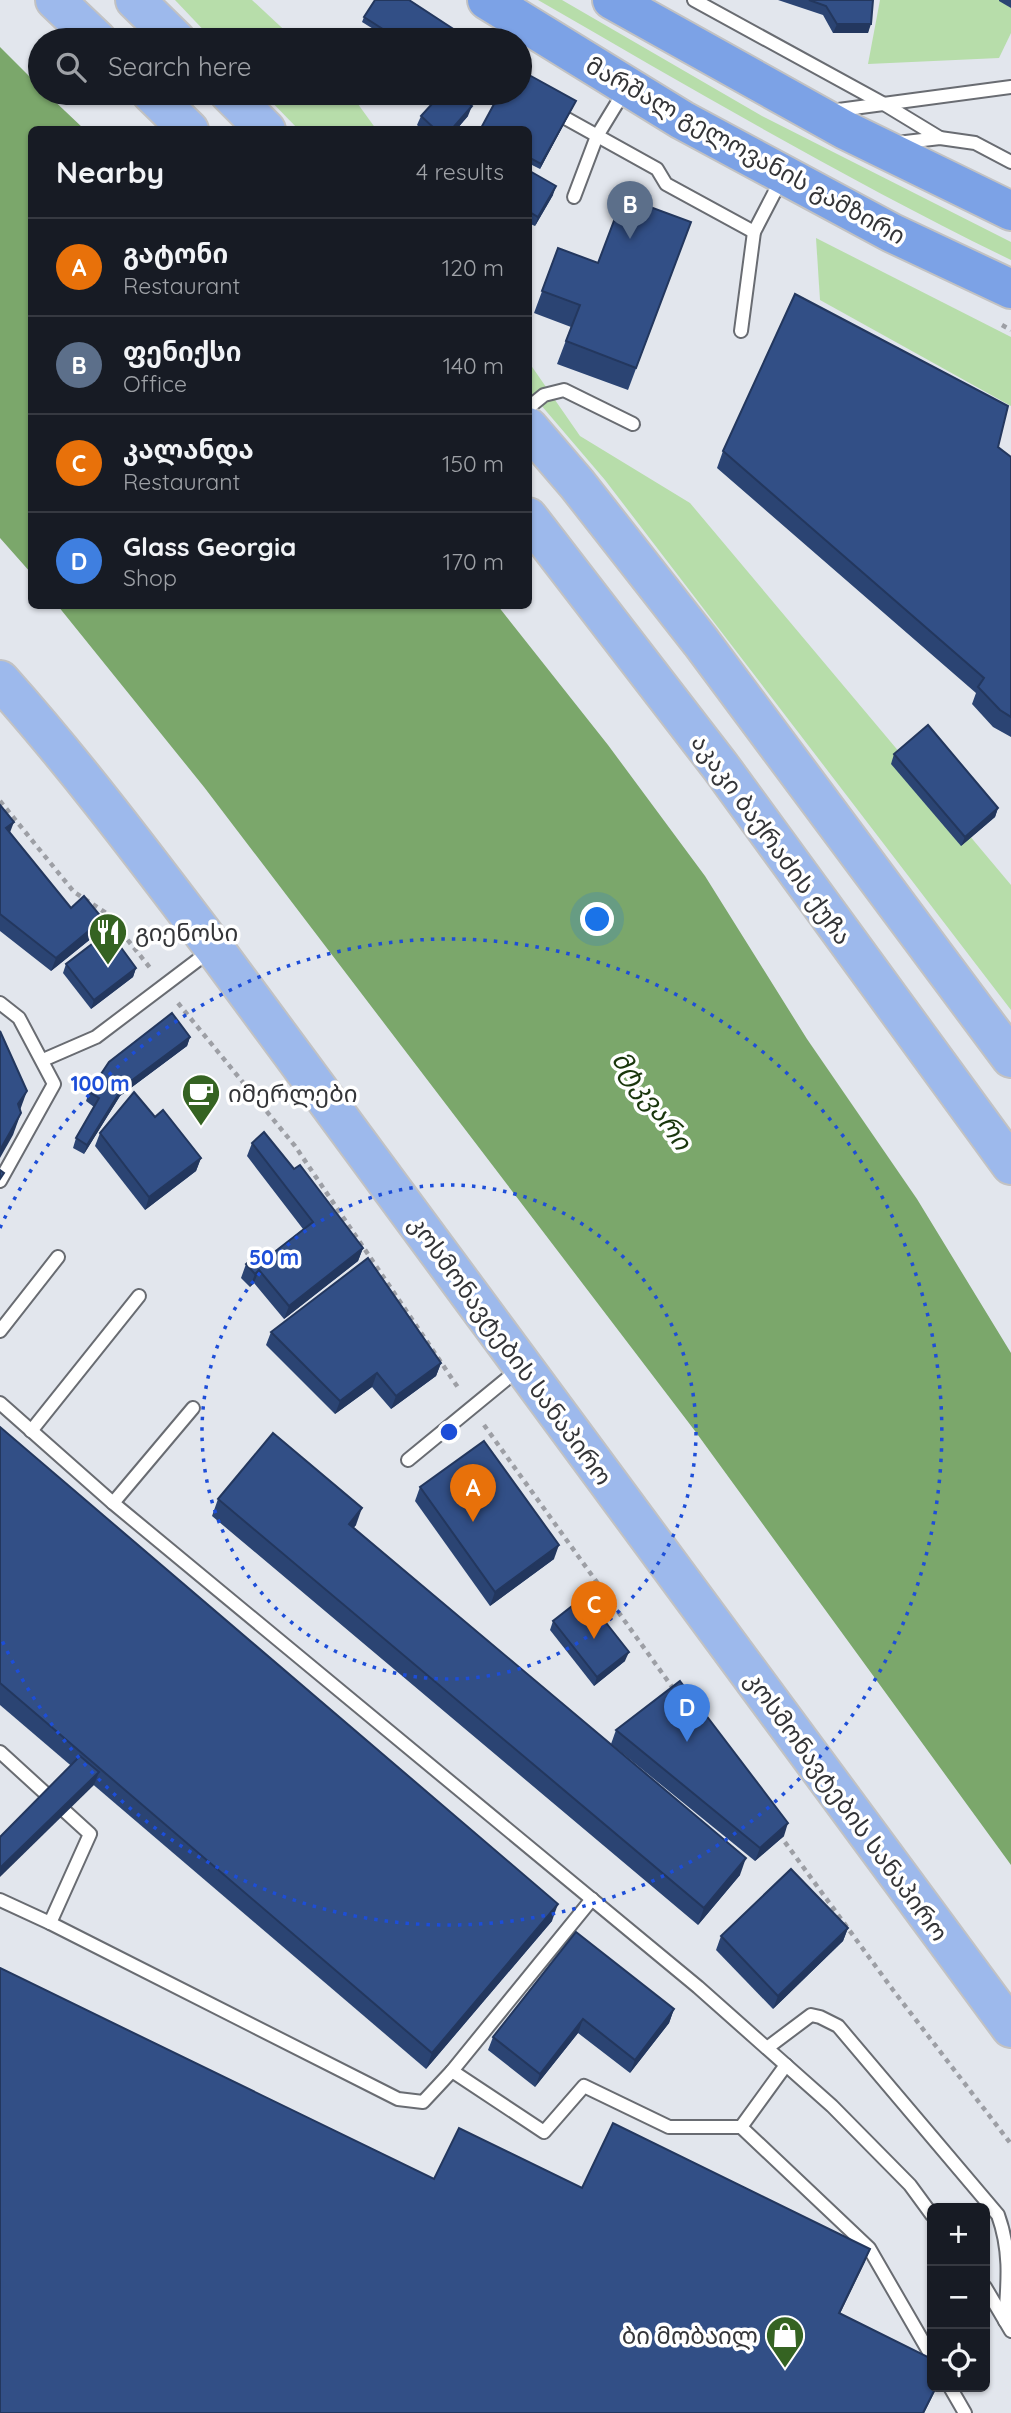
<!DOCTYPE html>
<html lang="en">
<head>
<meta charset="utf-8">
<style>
  :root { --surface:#171b24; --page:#20242c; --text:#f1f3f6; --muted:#9ea1a6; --line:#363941; --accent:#9cb297 }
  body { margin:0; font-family:Quicksand,"Noto Sans Georgian",sans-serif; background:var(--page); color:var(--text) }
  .controls { position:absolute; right:21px; bottom:21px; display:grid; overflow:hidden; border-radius:10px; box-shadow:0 2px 5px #0004 }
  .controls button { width:63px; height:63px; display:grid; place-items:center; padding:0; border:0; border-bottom:2px solid var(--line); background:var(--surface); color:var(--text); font:35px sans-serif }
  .you { position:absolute; left:598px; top:920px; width:24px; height:24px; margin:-18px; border:5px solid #fff; border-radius:50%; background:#1a73e8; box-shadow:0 0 0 10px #1a73e833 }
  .badge { display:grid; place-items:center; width:46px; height:46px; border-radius:50%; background:var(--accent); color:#fff; font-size:23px; font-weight:700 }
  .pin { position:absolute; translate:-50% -58px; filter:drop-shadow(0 2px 4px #0008) }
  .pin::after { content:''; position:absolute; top:37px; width:24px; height:21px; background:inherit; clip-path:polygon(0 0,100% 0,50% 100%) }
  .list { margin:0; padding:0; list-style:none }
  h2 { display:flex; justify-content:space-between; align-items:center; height:91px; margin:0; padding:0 28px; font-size:30px }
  h2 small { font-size:23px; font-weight:400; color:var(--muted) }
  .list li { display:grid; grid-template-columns:46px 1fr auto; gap:21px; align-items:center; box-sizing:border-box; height:98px; padding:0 28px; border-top:2px solid var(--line) }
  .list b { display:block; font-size:26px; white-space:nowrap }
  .list p { margin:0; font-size:23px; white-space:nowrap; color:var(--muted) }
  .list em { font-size:23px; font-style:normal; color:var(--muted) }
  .icon { flex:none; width:38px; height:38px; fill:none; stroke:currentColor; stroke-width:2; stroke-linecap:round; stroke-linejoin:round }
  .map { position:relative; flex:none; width:1011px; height:2413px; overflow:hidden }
  .search { position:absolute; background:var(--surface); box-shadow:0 2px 5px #0004; left:28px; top:28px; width:504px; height:77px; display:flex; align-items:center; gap:18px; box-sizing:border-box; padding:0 24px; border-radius:38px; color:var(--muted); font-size:26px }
  .panel { position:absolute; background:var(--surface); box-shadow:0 2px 5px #0004; left:28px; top:126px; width:504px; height:483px; border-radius:10px }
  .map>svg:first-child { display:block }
</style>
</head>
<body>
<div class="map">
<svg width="1011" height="2413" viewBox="0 0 1011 2413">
  <rect width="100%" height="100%" fill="#e2e6ed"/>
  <g fill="#b7ddaa">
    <polygon points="175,0 252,0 295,40 213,40"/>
    <path d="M538 0H562L762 116 1011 242V260C849 181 694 90 538 0Z"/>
    <polygon points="880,0 1000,0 1011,8 1011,33 999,58 868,64"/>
    <polygon points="263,93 350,93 376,129 298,129"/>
    <polygon points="816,238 1011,337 1011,406 820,300"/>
    <polygon points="528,361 580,436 690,503 1011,885 1011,1010 605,480 529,391"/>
  </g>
  <g fill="#7ba76b">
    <polygon points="0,47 40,87 40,93 46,93 84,129 32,130 31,573 0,538"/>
    <polygon points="58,606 498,606 608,745 705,876 807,1039 917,1199 1011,1353 1011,1865 695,1431 204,787"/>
  </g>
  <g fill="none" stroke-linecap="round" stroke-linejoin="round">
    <g stroke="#696c72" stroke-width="16">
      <g id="service">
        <polyline points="694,0 884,104 940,138"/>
        <polyline points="831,111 1011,87"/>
        <polyline points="567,119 657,169 666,184 754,232"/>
        <polyline points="897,143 940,138 975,143 1011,162"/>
        <polyline points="574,197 597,136 625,90"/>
        <polyline points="741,331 754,232 782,178"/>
        <polyline points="528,408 544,395 564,390 633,424"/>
        <polyline points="0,1003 19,1018 54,1084 0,1181"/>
        <polyline points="43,1060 96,1037 211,950"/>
        <polyline points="0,1331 58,1257"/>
        <polyline points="0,1403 113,1503 698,1987 832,2106 910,2185 932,2215"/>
        <polyline points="31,1431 139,1296"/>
        <polyline points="408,1460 520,1368"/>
        <polyline points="113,1503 193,1408"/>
        <polyline points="0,1752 90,1834 50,1923"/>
        <polyline points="0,1900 50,1923 398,2099 423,2102 452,2071 592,1899"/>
        <path d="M767 2048 811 2015 820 2017 838 2026 998 2215C1011 2251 1008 2281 1005 2321"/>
        <polyline points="786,2065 741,2127 869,2248 932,2357"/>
        <polyline points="452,2071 544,2132 584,2086 669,2127 741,2127"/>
        <polyline points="985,2287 1011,2331"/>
        <polyline points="950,2387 965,2413"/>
      </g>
    </g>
    <g stroke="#c2c2c3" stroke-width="42">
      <g id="primary">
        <polyline points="55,0 97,40"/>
        <polyline points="135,0 176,40"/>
        <polyline points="151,93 189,130"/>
        <polyline points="229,93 266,130"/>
        <polyline points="528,427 577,484 701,642 1011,1058"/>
        <polyline points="528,517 720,766 1011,1165"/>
        <path d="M0 680C76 765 145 857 214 948L1011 2028"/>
      </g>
    </g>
    <g stroke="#c2c2c3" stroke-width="42">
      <g id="trunk">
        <polyline points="487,0 682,120 892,233 1011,289"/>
        <polyline points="612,0 845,130 1011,211"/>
      </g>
    </g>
    <g stroke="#9d9fa5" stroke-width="4.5" stroke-dasharray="5 5" stroke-linecap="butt">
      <polyline points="1002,325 1011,330"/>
      <polyline points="0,801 74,892 106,913 151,969"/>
      <polyline points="178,1003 295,1146 459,1389"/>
      <polyline points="484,1425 675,1691"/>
      <polyline points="779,1834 893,1990 1011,2144"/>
    </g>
    <use href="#service" stroke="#fff" stroke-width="12"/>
    <use href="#primary" stroke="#9db9ec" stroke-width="38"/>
    <use href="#trunk" stroke="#7ca2e6" stroke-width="38"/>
  </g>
  <g fill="#2b4473">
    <polygon points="778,0 873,0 868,33 833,33 823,15"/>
    <polygon points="999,0 1011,0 1011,8 999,1"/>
    <polygon points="364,17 458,40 391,40 362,22"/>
    <polygon points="574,105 540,169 528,163 528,130"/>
    <polygon points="421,116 468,116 456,130 422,130 417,125"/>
    <polygon points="528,170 553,195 535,226 528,223"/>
    <polygon points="691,222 628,390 557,364 571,327 534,313 558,248 598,263"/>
    <polygon points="998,447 1011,457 1011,737 993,727 972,704 976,693 717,468 723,451"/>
    <polygon points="894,754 998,808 995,817 961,846 891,764"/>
    <polygon points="0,805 10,833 71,908 98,933 51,971 0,931"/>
    <polygon points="66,964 136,968 133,977 91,1009 63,973"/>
    <polygon points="190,1037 187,1046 120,1096 84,1154 73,1148 76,1138 94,1107 86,1101 89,1092"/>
    <polygon points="155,1117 201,1158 196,1171 145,1210 95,1146 100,1133"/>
    <polygon points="252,1143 294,1169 363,1248 358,1261 284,1319 254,1283 250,1287 241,1278 246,1264 268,1257 303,1229 247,1156"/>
    <polygon points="271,1332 441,1363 436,1376 391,1409 372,1387 335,1414 266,1345"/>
    <polygon points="0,1427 552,1921 426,2069 0,1705"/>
    <polygon points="420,1487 554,1559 490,1606 415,1501"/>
    <polygon points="218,1499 356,1525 353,1528 740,1875 698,1925 212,1516"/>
    <polygon points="553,1621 625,1661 594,1686 550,1630"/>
    <polygon points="616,1730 784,1836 755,1861 611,1744"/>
    <polygon points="848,1928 843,1941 773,2009 716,1950 721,1936"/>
    <polygon points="576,1932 674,2009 669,2023 630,2073 578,2033 535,2087 488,2050 493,2037"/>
  </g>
  <g fill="#23375e">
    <polygon points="837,24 871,24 868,33 833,33"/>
    <polygon points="576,101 574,105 540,169 541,164"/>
    <polygon points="472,106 468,116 456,130 451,130"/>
    <polygon points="556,186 553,195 535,226 538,217"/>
    <polygon points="998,808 995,817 961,846 965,837"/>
    <polygon points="14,822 9,835 6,828"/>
    <polygon points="103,919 98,933 51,971 56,958"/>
    <polygon points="136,968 133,977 91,1009 94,1000"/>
    <polygon points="190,1037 187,1046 120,1096 84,1154 87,1145 123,1087"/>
    <polygon points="27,1091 19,1113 18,1104"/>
    <polygon points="21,1113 13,1135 0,1158 0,1150"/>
    <polygon points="201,1158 196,1171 145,1210 149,1197"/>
    <polygon points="363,1248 358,1261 284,1319 289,1306"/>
    <polygon points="259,1270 254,1283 250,1287 255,1274"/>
    <polygon points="441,1363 436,1376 391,1409 396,1396"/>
    <polygon points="377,1373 372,1387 335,1414 340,1401"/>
    <polygon points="362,1508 356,1525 342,1541 349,1524"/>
    <polygon points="559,1545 554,1559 490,1606 495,1592"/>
    <polygon points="629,1652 625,1661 594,1686 597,1677"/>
    <polygon points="99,1772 94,1785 0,1877 0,1868"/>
    <polygon points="788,1823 784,1836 755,1861 760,1848"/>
    <polygon points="746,1858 740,1875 698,1925 704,1908"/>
    <polygon points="558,1904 552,1921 426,2069 432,2053"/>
    <polygon points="848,1928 843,1941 773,2009 778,1996"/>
    <polygon points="674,2009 669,2023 630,2073 635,2060"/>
    <polygon points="583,2019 578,2033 535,2087 540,2074"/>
    <polygon points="870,2249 865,2262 834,2326 839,2313"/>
    <polygon points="936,2387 937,2387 924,2413 923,2413"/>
  </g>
  <g fill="#324f86" stroke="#23375e" stroke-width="2">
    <polygon points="375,0 409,0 461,34 457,40 400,40 364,17"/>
    <polygon points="809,0 873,0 871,24 837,24 826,6"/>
    <polygon points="520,70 576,101 541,164 528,157 528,130 480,130 500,93 520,93"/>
    <polygon points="442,93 457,93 472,106 451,130 436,130 421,116"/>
    <polygon points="528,170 556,186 538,217 528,211"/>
    <polygon points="623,197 691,222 636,368 566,341 580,305 542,291 558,248 598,263"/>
    <polygon points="795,294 1008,406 998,447 1011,457 1011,717 1000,710 978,687 984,678 723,451"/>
    <polygon points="928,725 998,808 965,837 894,754"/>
    <polygon points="0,805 14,822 6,828 71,908 84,896 103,919 56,958 0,914"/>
    <polygon points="109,931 136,968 94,1000 66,964"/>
    <polygon points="172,1013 190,1037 123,1087 87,1145 76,1138 99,1098 89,1092 109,1062"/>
    <polygon points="0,1031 27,1091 18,1104 21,1113 0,1150"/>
    <polygon points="134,1092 155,1117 163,1110 201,1158 149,1197 100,1133"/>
    <polygon points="264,1132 294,1169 300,1165 363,1248 289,1306 259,1270 255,1274 246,1264 262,1250 268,1257 313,1222 252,1143"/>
    <polygon points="0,1170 4,1173 0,1179"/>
    <polygon points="368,1258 441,1363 396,1396 377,1373 340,1401 271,1332"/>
    <polygon points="0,1427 558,1904 432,2053 0,1683"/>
    <polygon points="273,1433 362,1508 349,1524 746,1858 704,1908 218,1499"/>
    <polygon points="484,1441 559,1545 495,1592 420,1487"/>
    <polygon points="585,1596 629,1652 597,1677 553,1621"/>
    <polygon points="680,1681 788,1823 760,1848 616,1730"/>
    <polygon points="80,1756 99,1772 0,1868 0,1837"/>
    <polygon points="791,1869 848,1928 778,1996 721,1936"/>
    <polygon points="576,1932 674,2009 635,2060 583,2019 540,2074 493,2037"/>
    <polygon points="0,1968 434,2179 459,2128 582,2188 613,2123 870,2249 839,2313 932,2359 932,2387 936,2387 923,2413 0,2413"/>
  </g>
  <g fill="none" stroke="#1d4ed8" stroke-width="3.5" stroke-dasharray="3.5 7">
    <circle cx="449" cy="1432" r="247"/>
    <path d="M0 1228A493 493 0 1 1 0 1636"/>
  </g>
  <defs>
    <g id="restaurant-pin" transform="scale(2.0125)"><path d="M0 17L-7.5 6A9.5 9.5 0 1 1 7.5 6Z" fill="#356322" stroke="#fff"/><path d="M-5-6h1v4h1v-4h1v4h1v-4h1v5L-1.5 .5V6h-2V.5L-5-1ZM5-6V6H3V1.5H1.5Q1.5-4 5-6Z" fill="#fff"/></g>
    <g id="cafe-pin" transform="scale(2.0125)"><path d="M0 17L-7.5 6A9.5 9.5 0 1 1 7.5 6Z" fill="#356322" stroke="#fff"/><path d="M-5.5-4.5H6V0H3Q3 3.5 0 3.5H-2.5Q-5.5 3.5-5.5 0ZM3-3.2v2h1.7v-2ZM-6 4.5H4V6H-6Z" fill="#fff"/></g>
    <g id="shop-pin" transform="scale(2.0125)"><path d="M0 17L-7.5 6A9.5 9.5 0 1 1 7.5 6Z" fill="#356322" stroke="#fff"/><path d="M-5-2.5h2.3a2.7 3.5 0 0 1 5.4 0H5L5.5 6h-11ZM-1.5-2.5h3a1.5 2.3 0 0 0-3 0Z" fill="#fff"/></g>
  </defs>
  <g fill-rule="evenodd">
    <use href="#restaurant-pin" x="108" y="932"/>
    <use href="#cafe-pin" x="201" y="1093"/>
    <use href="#shop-pin" x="785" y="2335"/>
  </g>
  <g text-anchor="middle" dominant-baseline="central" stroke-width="7" stroke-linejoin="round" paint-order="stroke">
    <g font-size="24" fill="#343538" stroke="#fff">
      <text transform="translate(746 150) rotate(29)">მარშალ გელოვანის გამზირი</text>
      <text transform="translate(772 839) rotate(54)">აკაკი ბაქრაძის ქუჩა</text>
      <text transform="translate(511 1350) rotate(54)">კოსმონავტების სანაპირო</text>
      <text transform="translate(847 1806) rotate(54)">კოსმონავტების სანაპირო</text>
    </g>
    <g font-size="24" fill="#343538" stroke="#fff" text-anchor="start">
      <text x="135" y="932">გიენოსი</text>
      <text x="228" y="1093">იმერლები</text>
      <text x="758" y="2335" text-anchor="end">ბი მობაილ</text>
    </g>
    <g font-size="26" font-style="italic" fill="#19360c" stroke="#fff">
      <text transform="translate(652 1100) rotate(54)">მტკვარი</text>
    </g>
  </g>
  <circle cx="449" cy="1432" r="10" fill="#1d4ed8" stroke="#fff" stroke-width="3.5"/>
  <g font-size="21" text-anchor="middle" font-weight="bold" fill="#1d4ed8" stroke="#fff" stroke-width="7" stroke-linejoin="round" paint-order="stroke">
    <text x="100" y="1091">100 m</text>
    <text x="274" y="1265">50 m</text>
  </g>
</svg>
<div class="controls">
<button>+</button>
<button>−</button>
<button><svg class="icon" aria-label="locate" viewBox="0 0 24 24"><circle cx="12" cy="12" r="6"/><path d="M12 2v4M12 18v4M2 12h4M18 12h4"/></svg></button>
</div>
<div class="you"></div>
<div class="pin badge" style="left:473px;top:1522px;background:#e8710a">A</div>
<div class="pin badge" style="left:630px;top:239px;background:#5c6f8a">B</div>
<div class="pin badge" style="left:594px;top:1639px;background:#e8710a">C</div>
<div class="pin badge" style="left:687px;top:1742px;background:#3f7fe0">D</div>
<div class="search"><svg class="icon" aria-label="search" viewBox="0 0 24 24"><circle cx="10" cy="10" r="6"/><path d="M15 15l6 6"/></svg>Search here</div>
<section class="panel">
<h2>Nearby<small>4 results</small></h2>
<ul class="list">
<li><span class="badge" style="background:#e8710a">A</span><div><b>გატონი</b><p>Restaurant</p></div><em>120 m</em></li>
<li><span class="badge" style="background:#5c6f8a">B</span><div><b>ფენიქსი</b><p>Office</p></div><em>140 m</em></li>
<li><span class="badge" style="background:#e8710a">C</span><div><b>კალანდა</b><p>Restaurant</p></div><em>150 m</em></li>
<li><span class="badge" style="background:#3f7fe0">D</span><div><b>Glass Georgia</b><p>Shop</p></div><em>170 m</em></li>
</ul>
</section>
</div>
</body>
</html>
